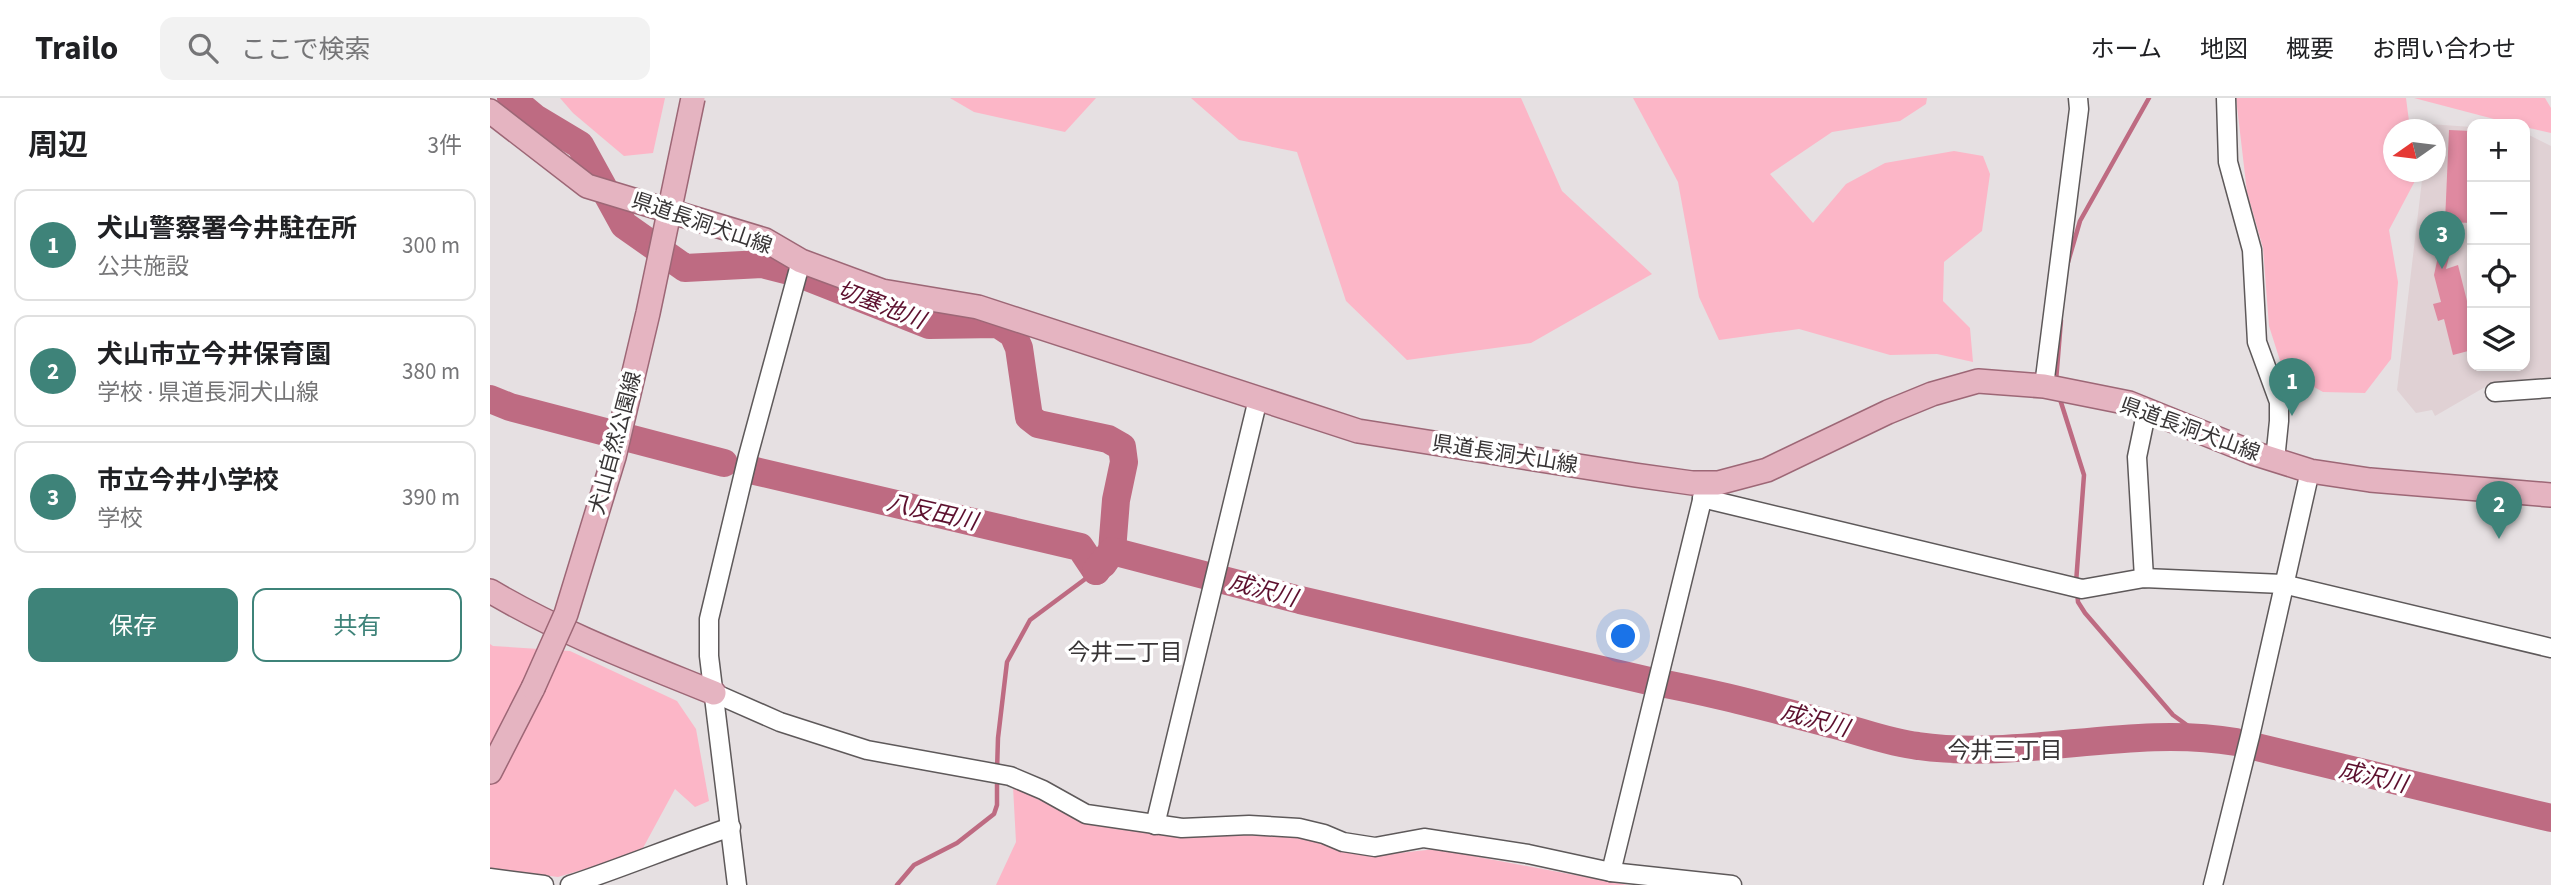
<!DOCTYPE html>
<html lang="ja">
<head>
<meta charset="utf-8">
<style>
  :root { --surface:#fff; --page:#f2f2f2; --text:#202124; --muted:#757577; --line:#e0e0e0; --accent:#3e8379 }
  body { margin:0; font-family:"Source Sans 3","Noto Sans JP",sans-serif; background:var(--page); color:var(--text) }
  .controls { position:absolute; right:21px; top:21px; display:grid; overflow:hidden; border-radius:14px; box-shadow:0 4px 10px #0003 }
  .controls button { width:63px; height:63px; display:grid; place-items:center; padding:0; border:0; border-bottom:2px solid var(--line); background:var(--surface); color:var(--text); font:35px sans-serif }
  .compass { position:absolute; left:1893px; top:21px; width:63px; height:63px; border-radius:50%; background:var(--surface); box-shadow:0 4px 10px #0003; rotate:256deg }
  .you { position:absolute; left:1134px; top:539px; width:24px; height:24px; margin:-18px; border:5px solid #fff; border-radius:50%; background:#1a73e8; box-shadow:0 0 0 10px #1a73e833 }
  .badge { display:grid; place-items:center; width:46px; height:46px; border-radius:50%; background:var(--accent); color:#fff; font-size:23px; font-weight:700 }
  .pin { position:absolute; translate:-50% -58px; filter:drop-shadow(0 2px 4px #0008) }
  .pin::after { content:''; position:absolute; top:37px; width:24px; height:21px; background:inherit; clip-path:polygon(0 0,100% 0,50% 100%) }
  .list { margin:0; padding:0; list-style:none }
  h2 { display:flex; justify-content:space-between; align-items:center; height:91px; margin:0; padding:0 28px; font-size:30px }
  h2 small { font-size:23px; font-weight:400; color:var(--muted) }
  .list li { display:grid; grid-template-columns:46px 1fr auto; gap:21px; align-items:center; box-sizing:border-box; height:112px; margin:0 14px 14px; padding:0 14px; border:2px solid var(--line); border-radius:14px }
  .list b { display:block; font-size:26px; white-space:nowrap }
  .list p { margin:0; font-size:23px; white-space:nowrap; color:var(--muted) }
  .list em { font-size:23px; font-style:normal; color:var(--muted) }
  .actions { display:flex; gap:14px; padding:21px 28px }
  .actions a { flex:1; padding:16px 0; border:2px solid var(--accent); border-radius:14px; text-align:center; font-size:24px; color:var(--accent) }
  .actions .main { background:var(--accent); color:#fff }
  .icon { flex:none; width:38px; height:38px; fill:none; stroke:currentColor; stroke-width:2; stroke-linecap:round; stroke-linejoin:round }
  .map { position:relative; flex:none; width:2061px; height:787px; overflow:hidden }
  header { display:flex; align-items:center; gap:42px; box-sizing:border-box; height:98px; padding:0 35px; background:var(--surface); border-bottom:2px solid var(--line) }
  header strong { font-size:33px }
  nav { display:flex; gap:38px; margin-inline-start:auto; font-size:24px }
  .search { width:490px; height:63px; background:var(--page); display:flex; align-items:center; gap:18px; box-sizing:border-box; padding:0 24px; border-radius:14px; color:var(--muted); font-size:26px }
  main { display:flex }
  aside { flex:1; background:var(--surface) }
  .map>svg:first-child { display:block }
</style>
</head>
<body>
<header>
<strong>Trailo</strong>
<div class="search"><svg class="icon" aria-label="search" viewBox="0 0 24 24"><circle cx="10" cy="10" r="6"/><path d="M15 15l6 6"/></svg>ここで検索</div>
<nav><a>ホーム</a><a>地図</a><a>概要</a><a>お問い合わせ</a></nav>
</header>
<main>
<aside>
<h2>周辺<small>3件</small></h2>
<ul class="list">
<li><span class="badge">1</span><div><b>犬山警察署今井駐在所</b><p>公共施設</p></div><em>300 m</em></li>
<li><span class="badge">2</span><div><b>犬山市立今井保育園</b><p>学校 · 県道長洞犬山線</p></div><em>380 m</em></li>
<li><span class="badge">3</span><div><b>市立今井小学校</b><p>学校</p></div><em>390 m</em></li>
</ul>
<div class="actions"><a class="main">保存</a><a>共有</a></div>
</aside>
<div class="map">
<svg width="2061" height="787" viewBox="0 0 2061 787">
  <rect width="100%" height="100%" fill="#e6e0e2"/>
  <polygon fill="#e0d1d4" points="1939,26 1982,29 1982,268 2035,268 2035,35 2061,48 2061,280 2008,290 2002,285 1945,318 1942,312 1926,315 1907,292 1933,74 1946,74 1946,32 1938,31"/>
  <g fill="#fcb6c7">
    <polygon points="70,0 175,0 163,55 134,58 83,15"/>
    <polygon points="460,0 606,0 575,34 484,14"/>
    <polygon points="701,0 1031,0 1072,93 1162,176 1041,245 917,262 856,203 807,54 749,42"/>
    <polygon points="1143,0 1437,0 1436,6 1410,23 1342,34 1280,76 1323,125 1356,86 1395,65 1464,53 1493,58 1500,76 1492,133 1454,164 1453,203 1480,230 1483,264 1447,256 1400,257 1309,231 1229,242 1209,199 1188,84"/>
    <polygon points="1746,0 1916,0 1920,31 1904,32 1904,74 1925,74 1926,81 1899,132 1908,184 1901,261 1875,295 1833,294 1793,272 1779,228 1773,150 1757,94"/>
    <polygon points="1924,0 2055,0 2061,10 2061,35 2035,29 2035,26 2023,26"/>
    <polygon points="0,546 3,548 80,553 187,603 206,631 219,703 205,709 185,691 153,750 119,764 68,779 0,770"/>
    <polygon points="523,689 593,723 692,736 802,738 881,758 946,751 1138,787 506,787 526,744"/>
  </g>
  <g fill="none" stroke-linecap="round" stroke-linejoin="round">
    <g stroke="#be6b82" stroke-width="4.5">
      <polyline points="1576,171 1590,123 1659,0"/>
      <polyline points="1566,283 1571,222"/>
      <polyline points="1569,298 1594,377 1586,485"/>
      <polyline points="1587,493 1588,504 1595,515 1683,617 1712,638"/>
      <polyline points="507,673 508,640 517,564 540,522 606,473"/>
      <polyline points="407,787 424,767 467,745 504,716 507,707 507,681"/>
    </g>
    <g stroke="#be6b82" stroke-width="28">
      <polyline points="21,0 45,20 90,47 134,127 195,170 272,166 307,175 439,227 508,226 523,236 529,250 539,319 548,326 618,341 632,349 634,364 626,402 622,453 613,466"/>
      <polyline points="0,301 20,309 234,365"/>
      <polyline points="265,373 590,449 606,473"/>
      <path d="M606 473 622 453 810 502 1159 583C1222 594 1283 611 1345 627 1372 634 1400 645 1428 648 1534 663 1640 626 1746 644L2061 720"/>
    </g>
  </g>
  <g fill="#df89a0">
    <polygon points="1959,32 1982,33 1982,125 1955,124"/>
    <polygon points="1953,135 1965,135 1956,171 1968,167 1982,223 1982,252 1963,257 1954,221 1948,223 1943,206 1951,204 1944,177"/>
  </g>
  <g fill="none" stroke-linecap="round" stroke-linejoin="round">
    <g stroke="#5e595a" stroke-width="21">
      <g id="minor">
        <polyline points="1736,0 1738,64 1762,152 1767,244 1789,304 1789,323 1785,362"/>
        <polyline points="1554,288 1589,11 1588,0"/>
        <polyline points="2005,294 2061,290"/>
        <polyline points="1212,400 1592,491 1654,480 1793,486 2061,550"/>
        <polyline points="1654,480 1647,359 1657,311"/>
        <polyline points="224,595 290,624 377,652 520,678 553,692 596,716 692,730 759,727 809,730 834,736 853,744 885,749 934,740 1038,756 1121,774 1242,787"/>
        <polyline points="665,727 768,301"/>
        <polyline points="1121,774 1215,390"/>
        <polyline points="0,780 54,787"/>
        <path d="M80 787C134 769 187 747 241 729"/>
        <polyline points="247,787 219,558 219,521 258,358 311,163"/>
        <polyline points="1723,787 1760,638 1820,373"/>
      </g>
    </g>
    <g stroke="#9d6776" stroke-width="26">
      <g id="major">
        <polyline points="0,13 97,88 275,142 311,163 392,193 488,209 868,333 1145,377 1202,385 1228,385 1277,372 1398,314 1442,296 1488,283 1554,288 1639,305 1763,355 1820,373 1880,382 2061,397"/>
        <path d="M0 493C71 535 148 564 224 595"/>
        <polyline points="0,674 43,590"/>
      </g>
    </g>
    <use href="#minor" stroke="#fff" stroke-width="18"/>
    <use href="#major" stroke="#e5b4c1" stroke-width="23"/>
    <g stroke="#9d6776" stroke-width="26" stroke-linecap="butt">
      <polyline id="major-bridge" points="43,590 76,516 124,359 158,215 203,0"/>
    </g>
    <use href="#major-bridge" stroke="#e5b4c1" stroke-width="23"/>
  </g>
  <g text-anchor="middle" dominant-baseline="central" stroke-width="7" stroke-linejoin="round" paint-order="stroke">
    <g font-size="21" fill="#383536" stroke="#fff">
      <text transform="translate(212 125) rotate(19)">県道長洞犬山線</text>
      <text transform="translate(1700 331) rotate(20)">県道長洞犬山線</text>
      <text transform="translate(125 345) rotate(-75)">犬山自然公園線</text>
      <text transform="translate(1015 356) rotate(9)">県道長洞犬山線</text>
    </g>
    <g font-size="23" font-style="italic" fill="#5d102e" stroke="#fff">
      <text transform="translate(391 207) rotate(21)">切塞池川</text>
      <text transform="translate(442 414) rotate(13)">八反田川</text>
      <text transform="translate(773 492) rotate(15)">成沢川</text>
      <text transform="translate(1325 622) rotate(15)">成沢川</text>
      <text transform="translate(1883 679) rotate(13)">成沢川</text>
    </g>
    <g font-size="23" fill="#383536" stroke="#fff">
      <text x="635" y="554">今井二丁目</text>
      <text x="1515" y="652">今井三丁目</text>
    </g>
  </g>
</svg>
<div class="controls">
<button>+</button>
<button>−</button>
<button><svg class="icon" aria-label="locate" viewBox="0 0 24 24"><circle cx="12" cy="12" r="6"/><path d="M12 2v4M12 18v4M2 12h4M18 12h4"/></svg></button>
<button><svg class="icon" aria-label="layers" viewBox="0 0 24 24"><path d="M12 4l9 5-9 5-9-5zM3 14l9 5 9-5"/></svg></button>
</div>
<svg class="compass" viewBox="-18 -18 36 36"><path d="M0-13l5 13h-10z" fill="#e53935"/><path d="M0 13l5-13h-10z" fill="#757577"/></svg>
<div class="you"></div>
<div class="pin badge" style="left:1802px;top:318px">1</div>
<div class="pin badge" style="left:2009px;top:441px">2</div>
<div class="pin badge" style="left:1952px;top:171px">3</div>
</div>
</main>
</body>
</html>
